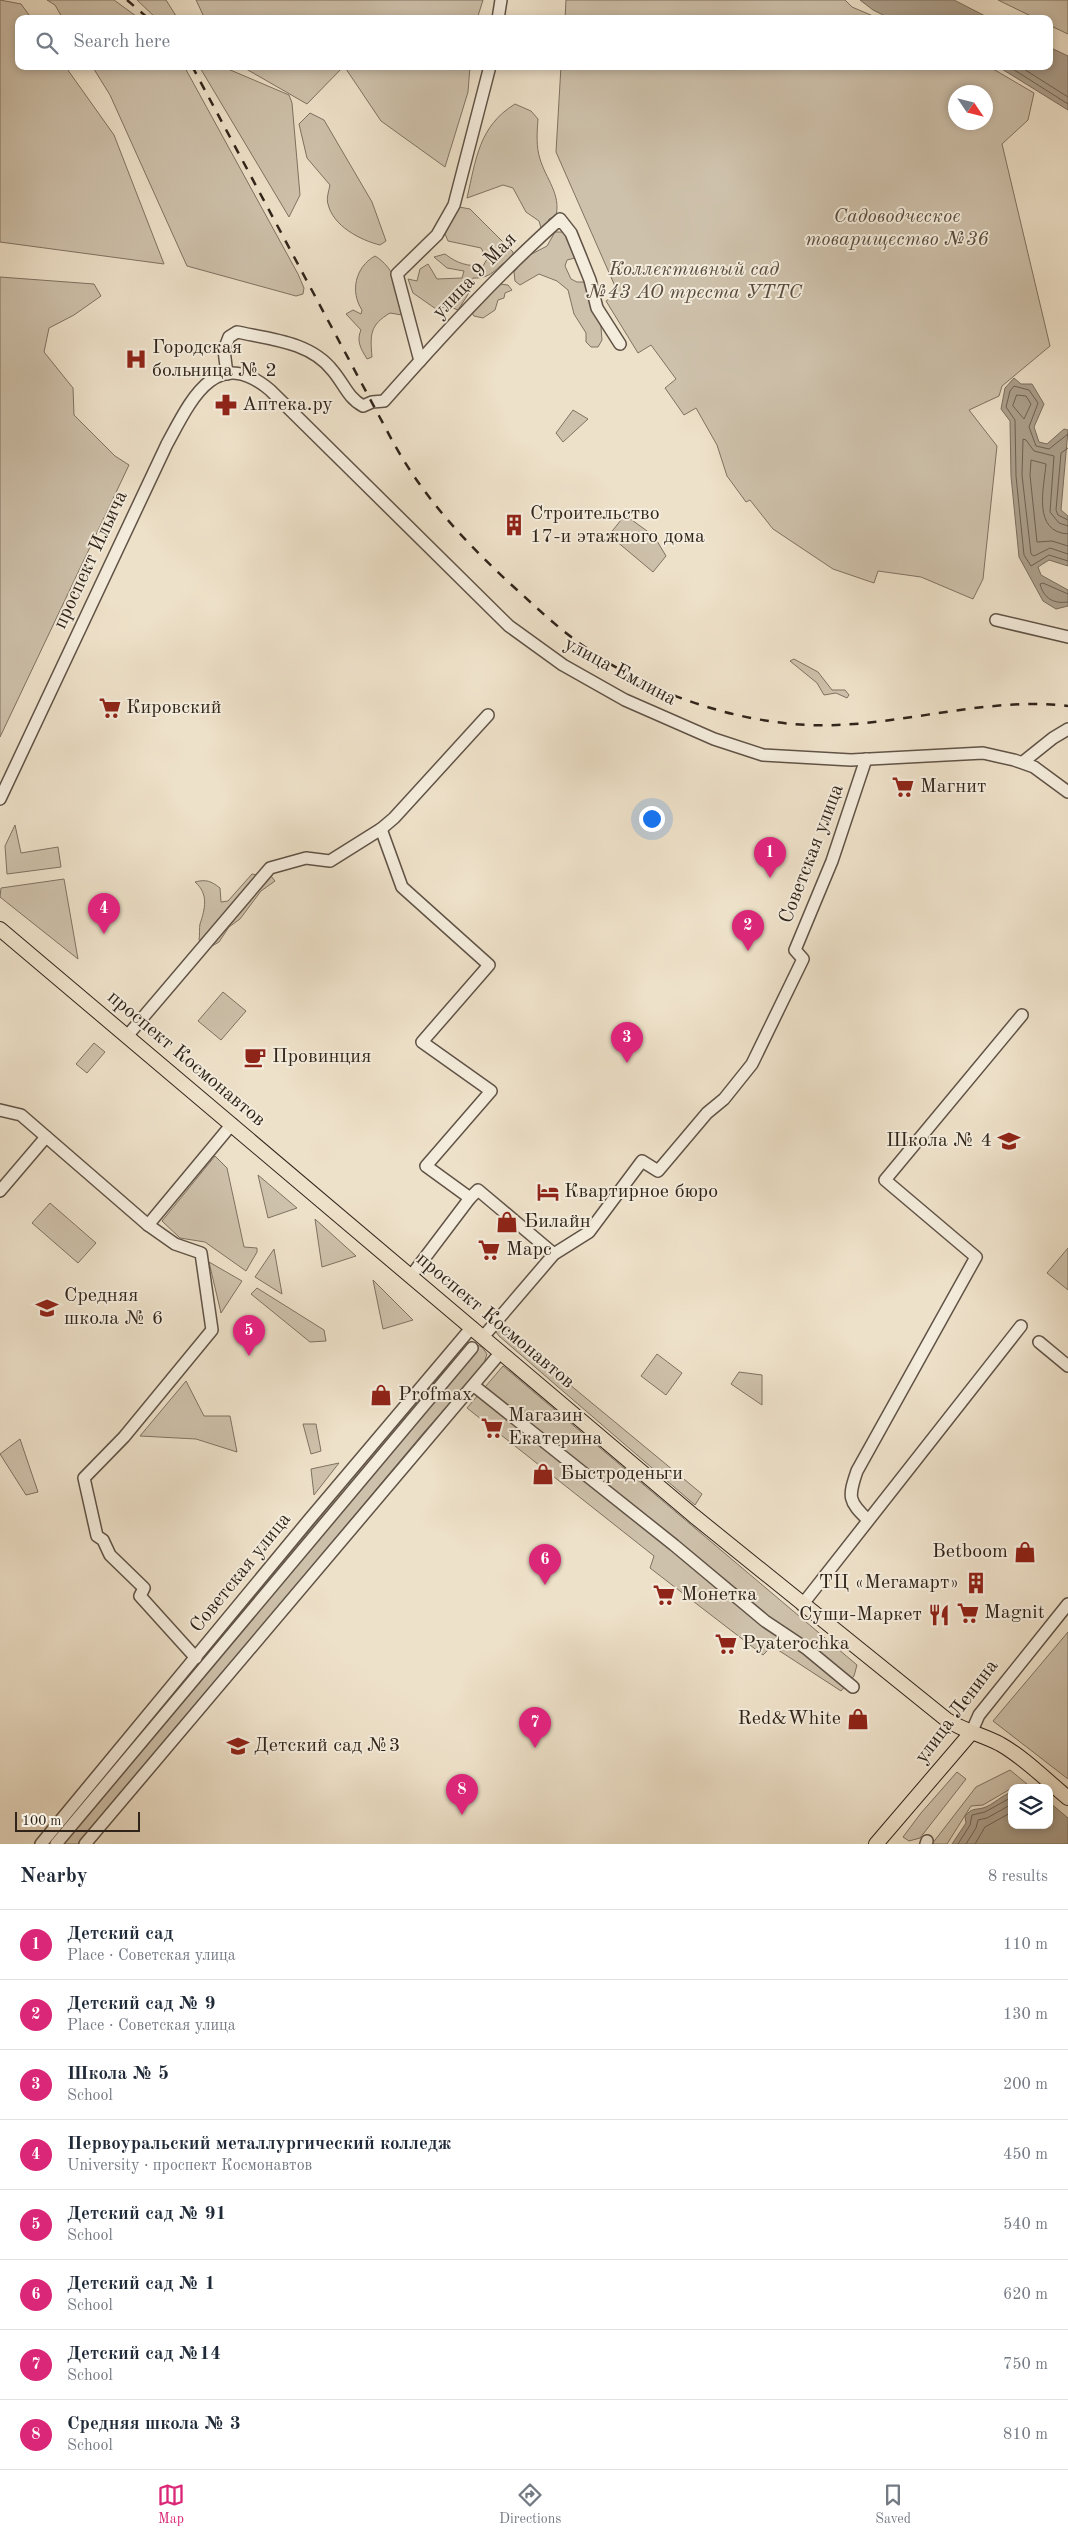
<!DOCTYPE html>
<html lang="en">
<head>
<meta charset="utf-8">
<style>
  :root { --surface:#fff; --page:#f2f2f3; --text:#1f2937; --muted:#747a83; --line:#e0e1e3; --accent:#db2777 }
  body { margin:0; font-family:"Old Standard TT",serif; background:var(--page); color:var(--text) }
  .controls { position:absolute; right:15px; bottom:15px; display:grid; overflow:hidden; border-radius:10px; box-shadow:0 2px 8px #0003 }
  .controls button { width:45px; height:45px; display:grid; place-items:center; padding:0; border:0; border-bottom:1px solid var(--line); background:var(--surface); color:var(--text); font:25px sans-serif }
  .compass { position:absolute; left:948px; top:85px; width:45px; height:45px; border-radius:50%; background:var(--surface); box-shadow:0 2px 8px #0003; rotate:125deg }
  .scale { position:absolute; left:15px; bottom:12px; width:125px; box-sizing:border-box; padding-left:5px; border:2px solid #30241a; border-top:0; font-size:14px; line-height:18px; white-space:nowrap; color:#30241a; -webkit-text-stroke:4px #f4ecdc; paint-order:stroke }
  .you { position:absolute; left:651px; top:818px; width:18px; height:18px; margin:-12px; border:4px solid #fff; border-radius:50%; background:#1a73e8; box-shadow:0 0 0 8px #1a73e833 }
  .badge { display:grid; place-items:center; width:32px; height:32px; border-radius:50%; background:var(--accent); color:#fff; font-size:16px; font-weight:700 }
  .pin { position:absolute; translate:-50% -41px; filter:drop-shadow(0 1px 2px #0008) }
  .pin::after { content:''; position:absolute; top:26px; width:18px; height:15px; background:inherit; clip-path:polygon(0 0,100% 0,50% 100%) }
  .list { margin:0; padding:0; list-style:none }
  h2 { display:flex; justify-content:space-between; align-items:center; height:65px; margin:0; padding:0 20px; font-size:21px }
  h2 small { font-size:16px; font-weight:400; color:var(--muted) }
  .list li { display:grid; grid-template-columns:32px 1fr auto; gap:15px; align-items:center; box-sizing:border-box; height:70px; padding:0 20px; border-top:1px solid var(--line) }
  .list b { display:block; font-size:19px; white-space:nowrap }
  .list p { margin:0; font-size:16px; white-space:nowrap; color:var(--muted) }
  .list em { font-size:16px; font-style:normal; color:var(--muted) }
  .icon { flex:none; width:28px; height:28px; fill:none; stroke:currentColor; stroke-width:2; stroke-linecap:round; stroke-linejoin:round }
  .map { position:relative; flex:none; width:1068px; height:1844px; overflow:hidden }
  .search { position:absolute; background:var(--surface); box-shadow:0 2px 8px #0003; left:15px; right:15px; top:15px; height:55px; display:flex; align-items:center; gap:12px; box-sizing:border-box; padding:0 18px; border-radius:10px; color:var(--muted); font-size:19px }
  .sheet { height:625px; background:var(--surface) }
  nav { display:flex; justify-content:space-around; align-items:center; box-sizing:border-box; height:70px; border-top:1px solid var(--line); background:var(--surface); font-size:14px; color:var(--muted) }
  nav a { display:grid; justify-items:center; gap:2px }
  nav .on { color:var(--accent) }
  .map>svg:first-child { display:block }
</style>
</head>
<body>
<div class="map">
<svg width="1068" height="1844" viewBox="0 0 1068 1844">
  <rect width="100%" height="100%" fill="#eee1c9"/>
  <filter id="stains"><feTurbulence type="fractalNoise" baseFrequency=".004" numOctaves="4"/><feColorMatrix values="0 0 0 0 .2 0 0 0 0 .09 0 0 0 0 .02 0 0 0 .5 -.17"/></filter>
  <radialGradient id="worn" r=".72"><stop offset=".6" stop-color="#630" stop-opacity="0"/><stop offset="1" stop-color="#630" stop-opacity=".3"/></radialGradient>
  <g fill="#cec1ab" stroke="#7f7262" fill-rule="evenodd">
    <polygon points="0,0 21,4 32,19 19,19 19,66 65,66 114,135 164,264 0,242"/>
    <polygon points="47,0 114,0 140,19 63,19 55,5"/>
    <polygon points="137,0 166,0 178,19 157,19"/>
    <polygon points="196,0 483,0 477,19 205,19"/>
    <polygon points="566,0 845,0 852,7 880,19 565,19"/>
    <polygon points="998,0 1068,0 1068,34 1049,25 1049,19 1037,19"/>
    <polygon points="92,66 184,66 298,274 304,288 303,294 296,296 187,266 110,95"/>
    <polygon points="199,66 221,66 289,95 292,103 300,195 289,217"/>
    <polygon points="241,66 470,66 468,92 445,167 381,121 344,66 307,104"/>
    <path d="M561 66H988L1034 93 1028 120 1002 144 1050 346 1002 386 999 396 969 410 997 446 983 579 973 599 921 577 878 571 874 583 833 569 773 529 750 500 746 502 727 476 717 445 696 408 684 415 665 388 676 379 651 345 638 353 606 301 618 293 556 152ZM956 92H986V122H956Z"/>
    <path d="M515 104 531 111 538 119C537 132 536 147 540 159 546 179 561 194 556 216L549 219 546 228H541L539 221 526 212 513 188 503 185 467 198C476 159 479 126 515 104Z"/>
    <path d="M310 113 324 120 372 202 386 241 380 245C360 240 333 226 328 204 326 199 329 190 330 185L307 158 299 124Z"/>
    <path d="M459 207 470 209 513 252V258C496 264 495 279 473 278L472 288 458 310 448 306 436 309 413 293 408 279 417 281 420 269 428 264 437 279 462 278 464 271 447 268 434 257 445 254C458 264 467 266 483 266L487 259 481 248 448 241 445 234Z"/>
    <path d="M555 232H563C570 239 577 248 575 258L567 260 565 266 571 279 577 282H585L601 327 602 340 598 347H591L586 342V333L574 314 568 290 557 281 539 274 520 285 515 281 514 272 526 257 547 246Z"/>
    <path d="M375 256C394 267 403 293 402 315L390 313C370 325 370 334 372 357L367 359C361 349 356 341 361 330L346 314 353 310 361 314 362 310C350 292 355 267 375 256Z"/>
    <polygon points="0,277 94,284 101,296 74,315 49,328 44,352 73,388 74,415 115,456 129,465 0,737"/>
    <polygon points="499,284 508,285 512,290 505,293 504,298 498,300 495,310 483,318 474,316 471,312"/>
    <polygon points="573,410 588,419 563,442 556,433"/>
    <polygon points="625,515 654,536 666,556 653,572 609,535"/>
    <polygon points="794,659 818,672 832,690 845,690 849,695 847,698 836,693 824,695 817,683 790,661"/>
    <polygon points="15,825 21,853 58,847 61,867 7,874 5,846"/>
    <path d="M252 874 257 875 258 878 201 942 199 940C200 935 199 928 200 924 205 909 209 894 195 882 206 879 211 881 220 888L221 902 228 901Z"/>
    <polygon points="271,876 275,881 261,891 240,919 229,927 219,942 205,950 263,878"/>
    <polygon points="64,879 78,959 0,897 1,888"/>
    <polygon points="223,992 246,1011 221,1040 198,1021"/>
    <polygon points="94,1043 105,1052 87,1073 76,1064"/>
    <polygon points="215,1156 227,1168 244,1247 257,1248 257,1252 246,1271 205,1242 180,1238 162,1221"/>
    <polygon points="258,1175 297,1208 268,1218"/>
    <polygon points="50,1203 96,1243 78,1263 32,1223"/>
    <polygon points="315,1219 356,1256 322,1267"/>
    <polygon points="1068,1248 1068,1290 1047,1273"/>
    <polygon points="274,1249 282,1294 255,1277"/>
    <polygon points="209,1262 242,1281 221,1313"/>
    <polygon points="373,1280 413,1320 383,1329"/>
    <polygon points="257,1288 324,1330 326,1341 310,1342 251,1294"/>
    <polygon points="500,1327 702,1494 695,1505 499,1336 496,1332"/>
    <polygon points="470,1342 482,1347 487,1354 483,1366 424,1432 80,1844 49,1844 405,1415"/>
    <polygon points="657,1354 682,1373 666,1395 641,1376"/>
    <polygon points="503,1366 857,1665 854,1676 841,1691 772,1646 763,1655 650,1568 654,1556 467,1408"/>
    <polygon points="739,1372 762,1375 762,1405 731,1384"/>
    <polygon points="186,1381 204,1416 230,1416 237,1452 196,1439 140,1436"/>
    <polygon points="303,1424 316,1424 321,1451 311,1454"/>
    <polygon points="20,1439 38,1492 26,1495 0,1454"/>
    <polygon points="339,1463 314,1495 311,1469"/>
    <polygon points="1068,1632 1068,1779 993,1721"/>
    <polygon points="1010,1770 1027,1784 1012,1788 983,1805 971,1806 947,1844 932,1844 976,1787"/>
    <polygon points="957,1772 966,1779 920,1838 909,1841 903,1837 921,1813"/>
  </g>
  <g fill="#ada18e" stroke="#7b6f60">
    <polygon points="860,0 954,0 991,19 891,19 873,10"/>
    <polygon points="1049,47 1068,56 1068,110 997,66 1049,66"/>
    <polygon points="1014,378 1021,384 1032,384 1044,404 1034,427 1039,442 1047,444 1064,429 1068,430 1061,510 1068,516 1068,566 1049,560 1038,567 1041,575 1068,590 1068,606 1056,609 1043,601 1019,557 1011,476 1010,421 1001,409 1005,388"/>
    <path d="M1012 1792V1825H1049V1802L1068 1818V1844H952L966 1823 965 1816C972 1808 974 1810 983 1808 993 1805 1002 1795 1012 1792Z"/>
  </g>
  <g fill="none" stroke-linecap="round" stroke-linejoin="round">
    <g stroke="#6e6254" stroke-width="1">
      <polyline points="1008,66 1068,104"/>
      <polyline points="1019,66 1068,97"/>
      <polygon points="1017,395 1026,396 1031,404 1024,419 1013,406"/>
      <polyline points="1068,434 1049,449 1036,446 1029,427 1038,403 1029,390 1014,386 1010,391 1006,407 1015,420 1016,476 1024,555 1031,566 1049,555 1068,561"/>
      <polyline points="1068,448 1061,453 1056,510 1058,515 1068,520"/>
      <polyline points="1068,526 1059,523 1050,512 1054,456 1034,451 1026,440 1023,439 1022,475 1031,554 1034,556 1050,548 1068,554"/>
      <path d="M1068 534C1032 532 1044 488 1046 464L1031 460 1030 475 1037 542 1052 541 1068 546"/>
      <path d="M1068 594 1043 583 1040 584C1044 599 1054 604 1068 602"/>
      <polyline points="958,1844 970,1825 972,1815 985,1812 1012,1797"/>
      <polyline points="966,1844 976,1828 978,1820 987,1818 1012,1804"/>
      <polyline points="975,1844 985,1827 1012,1812"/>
    </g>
    <g stroke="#605346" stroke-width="14">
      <g id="minor">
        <polyline points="498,19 501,0"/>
        <polyline points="420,361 397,274 437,235 454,205 490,66"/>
        <path d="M227 374 224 350 229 337 237 332C270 339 311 342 333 371 344 384 348 398 363 406L372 402 384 401C440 338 497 275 560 219L571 233 580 255 590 280 597 308 620 344"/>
        <polyline points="996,620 1068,637"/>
        <polyline points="1023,762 1053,738 1068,729"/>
        <path d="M0 799 167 444C190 402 215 344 270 390L509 626 563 665 625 700 714 739 763 755 851 760 983 753 1014 760 1034 767 1068 792"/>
        <polyline points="381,829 402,887 489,965 422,1042 491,1091 426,1166 470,1198 411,1276"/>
        <polyline points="128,1035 270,868 306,858 330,861 381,829 394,818 488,715"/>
        <polyline points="0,1110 21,1115 148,1225 175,1244 201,1253 212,1330 124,1437 84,1478 97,1536 103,1540 110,1555 144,1588 140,1596 196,1658"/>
        <polyline points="0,1191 46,1137"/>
        <polyline points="470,1198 478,1190 554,1254"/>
        <polyline points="148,1225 232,1124"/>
        <polyline points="483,1337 554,1254 589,1232 642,1161 658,1171 707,1113 724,1099 752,1064 803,959 795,950 832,861 866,759"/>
        <polyline points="1039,1342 1068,1366"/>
        <polyline points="478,1389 674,1545 765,1621 807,1649 853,1687"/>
        <path d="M868 1520C848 1501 848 1497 857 1471L976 1257 885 1180 1022 1015"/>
        <polyline points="802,1605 1021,1326"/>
        <polyline points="971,1733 979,1715 1068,1604"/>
        <polyline points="41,1844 308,1521 472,1327"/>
        <polyline points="56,1844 472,1348"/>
        <polyline points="85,1844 501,1352"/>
        <polyline points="926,1844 927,1841"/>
      </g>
    </g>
    <g stroke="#30241a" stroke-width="16">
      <g id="major">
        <path d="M0 929 694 1516 947 1720C964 1731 983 1735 1000 1744 1025 1758 1046 1780 1068 1798"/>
        <polyline points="876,1844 971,1733"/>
      </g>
    </g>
    <use href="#minor" stroke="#f4ecdc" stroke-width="11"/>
    <use href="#major" stroke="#eee1c9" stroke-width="14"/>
    <g stroke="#30241a" stroke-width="2.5" stroke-dasharray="9 9" stroke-linecap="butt">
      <polyline points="127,0 149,19"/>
      <path d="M192 66 393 442C425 500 467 544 516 589 538 609 560 630 585 647 653 697 753 729 837 725 914 722 991 697 1068 706"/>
    </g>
  </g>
  <defs>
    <g id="hospital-bare" transform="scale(1.725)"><path d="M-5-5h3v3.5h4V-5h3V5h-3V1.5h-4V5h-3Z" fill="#8f2418" stroke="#f4ecdc" stroke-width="2.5" paint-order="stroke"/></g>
    <g id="pharmacy-bare" transform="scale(1.725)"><path d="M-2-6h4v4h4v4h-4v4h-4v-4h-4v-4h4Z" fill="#8f2418" stroke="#f4ecdc" stroke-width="2.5" paint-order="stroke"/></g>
    <g id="building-bare" transform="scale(1.725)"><path d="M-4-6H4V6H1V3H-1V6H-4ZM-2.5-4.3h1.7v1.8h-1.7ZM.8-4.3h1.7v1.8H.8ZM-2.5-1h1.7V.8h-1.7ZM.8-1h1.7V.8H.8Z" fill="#8f2418" stroke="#f4ecdc" stroke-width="2.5" paint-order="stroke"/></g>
    <g id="supermarket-bare" transform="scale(1.725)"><path d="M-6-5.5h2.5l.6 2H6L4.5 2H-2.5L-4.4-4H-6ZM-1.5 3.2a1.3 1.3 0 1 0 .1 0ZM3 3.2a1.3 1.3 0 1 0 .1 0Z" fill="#8f2418" stroke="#f4ecdc" stroke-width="2.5" paint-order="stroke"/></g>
    <g id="cafe-bare" transform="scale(1.725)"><path d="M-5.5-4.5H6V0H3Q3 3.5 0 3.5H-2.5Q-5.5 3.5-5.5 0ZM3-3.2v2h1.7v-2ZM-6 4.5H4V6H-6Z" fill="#8f2418" stroke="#f4ecdc" stroke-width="2.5" paint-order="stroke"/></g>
    <g id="school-bare" transform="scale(1.725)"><path d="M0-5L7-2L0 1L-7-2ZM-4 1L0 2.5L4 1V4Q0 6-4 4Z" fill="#8f2418" stroke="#f4ecdc" stroke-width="2.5" paint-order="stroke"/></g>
    <g id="hotel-bare" transform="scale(1.725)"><path d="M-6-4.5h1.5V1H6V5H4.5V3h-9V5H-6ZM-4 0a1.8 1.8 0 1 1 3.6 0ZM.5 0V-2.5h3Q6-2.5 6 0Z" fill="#8f2418" stroke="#f4ecdc" stroke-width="2.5" paint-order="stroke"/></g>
    <g id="shop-bare" transform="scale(1.725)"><path d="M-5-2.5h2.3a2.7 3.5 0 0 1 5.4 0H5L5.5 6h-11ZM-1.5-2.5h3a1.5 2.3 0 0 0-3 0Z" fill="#8f2418" stroke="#f4ecdc" stroke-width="2.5" paint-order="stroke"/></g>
    <g id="restaurant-bare" transform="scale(1.725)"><path d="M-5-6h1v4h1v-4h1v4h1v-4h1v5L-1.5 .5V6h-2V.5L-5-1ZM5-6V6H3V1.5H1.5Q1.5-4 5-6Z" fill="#8f2418" stroke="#f4ecdc" stroke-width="2.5" paint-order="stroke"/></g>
  </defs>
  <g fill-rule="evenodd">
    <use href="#hospital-bare" x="136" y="359"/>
    <use href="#pharmacy-bare" x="226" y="405"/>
    <use href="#building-bare" x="514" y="525"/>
    <use href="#supermarket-bare" x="110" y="708"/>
    <use href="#supermarket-bare" x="903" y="787"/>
    <use href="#cafe-bare" x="255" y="1057"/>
    <use href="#school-bare" x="1009" y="1141"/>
    <use href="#hotel-bare" x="548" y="1192"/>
    <use href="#shop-bare" x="507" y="1222"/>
    <use href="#supermarket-bare" x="489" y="1250"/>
    <use href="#school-bare" x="47" y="1308"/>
    <use href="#shop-bare" x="381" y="1395"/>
    <use href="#supermarket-bare" x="492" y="1428"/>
    <use href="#shop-bare" x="543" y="1474"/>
    <use href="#shop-bare" x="1025" y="1552"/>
    <use href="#building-bare" x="976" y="1583"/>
    <use href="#supermarket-bare" x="664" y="1595"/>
    <use href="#supermarket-bare" x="968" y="1613"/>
    <use href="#restaurant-bare" x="939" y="1615"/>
    <use href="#supermarket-bare" x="726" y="1644"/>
    <use href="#shop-bare" x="858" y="1719"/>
    <use href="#school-bare" x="238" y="1746"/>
  </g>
  <g text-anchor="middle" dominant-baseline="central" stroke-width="4" stroke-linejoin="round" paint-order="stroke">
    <g font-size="20" font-style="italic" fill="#584b3e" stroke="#f4ecdc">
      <text x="897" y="217">Садоводческое<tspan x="897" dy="23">товарищество №36</tspan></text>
      <text x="694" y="270">Коллективный сад<tspan x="694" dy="23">№43 АО треста УТТС</tspan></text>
    </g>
    <g font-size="20" fill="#30241a" stroke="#f4ecdc">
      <text transform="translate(475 276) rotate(-46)">улица 9 Мая</text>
      <text transform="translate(91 560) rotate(-65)">проспект Ильича</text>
      <text transform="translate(620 672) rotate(28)">улица Емлина</text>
      <text transform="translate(812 854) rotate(-69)">Советская улица</text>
      <text transform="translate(186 1059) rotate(40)">проспект Космонавтов</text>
      <text transform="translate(495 1321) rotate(40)">проспект Космонавтов</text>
      <text transform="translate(241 1573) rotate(-51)">Советская улица</text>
      <text transform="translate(957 1712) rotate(-53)">улица Ленина</text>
    </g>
    <g font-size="20" fill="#30241a" stroke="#f4ecdc" text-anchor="start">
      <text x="152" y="348">Городская<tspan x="152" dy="23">больница № 2</tspan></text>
      <text x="242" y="405">Аптека.ру</text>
      <text x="530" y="514">Строительство<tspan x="530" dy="23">17-и этажного дома</tspan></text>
      <text x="126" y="708">Кировский</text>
      <text x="920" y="787">Магнит</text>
      <text x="272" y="1057">Провинция</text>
      <text x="992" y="1141" text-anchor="end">Школа № 4</text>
      <text x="564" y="1192">Квартирное бюро</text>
      <text x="524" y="1222">Билайн</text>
      <text x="506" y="1250">Марс</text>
      <text x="64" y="1296">Средняя<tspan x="64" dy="23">школа № 6</tspan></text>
      <text x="398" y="1395">Profmax</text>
      <text x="508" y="1416">Магазин<tspan x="508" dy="23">Екатерина</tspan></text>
      <text x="560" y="1474">Быстроденьги</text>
      <text x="1008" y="1552" text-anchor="end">Betboom</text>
      <text x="959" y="1583" text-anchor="end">ТЦ «Мегамарт»</text>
      <text x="681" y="1595">Монетка</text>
      <text x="984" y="1613">Magnit</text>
      <text x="922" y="1615" text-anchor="end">Суши-Маркет</text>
      <text x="742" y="1644">Pyaterochka</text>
      <text x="841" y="1719" text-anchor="end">Red&amp;White</text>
      <text x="254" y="1746">Детский сад №3</text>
    </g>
  </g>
  <rect width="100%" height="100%" filter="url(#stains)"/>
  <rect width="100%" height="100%" fill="url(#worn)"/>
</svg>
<div class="controls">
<button><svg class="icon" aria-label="layers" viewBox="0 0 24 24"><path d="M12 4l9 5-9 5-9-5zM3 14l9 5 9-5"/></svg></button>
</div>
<svg class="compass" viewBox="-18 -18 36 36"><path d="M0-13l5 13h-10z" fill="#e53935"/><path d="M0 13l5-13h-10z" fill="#747a83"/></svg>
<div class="scale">100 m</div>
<div class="you"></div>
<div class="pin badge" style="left:770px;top:878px">1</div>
<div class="pin badge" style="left:748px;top:951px">2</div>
<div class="pin badge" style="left:627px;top:1063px">3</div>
<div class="pin badge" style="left:104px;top:934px">4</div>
<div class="pin badge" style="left:249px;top:1356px">5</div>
<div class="pin badge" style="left:545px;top:1585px">6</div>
<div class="pin badge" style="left:535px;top:1748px">7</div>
<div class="pin badge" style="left:462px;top:1815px">8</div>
<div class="search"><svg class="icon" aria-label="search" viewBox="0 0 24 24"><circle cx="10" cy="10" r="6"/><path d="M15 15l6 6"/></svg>Search here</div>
</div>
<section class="sheet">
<h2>Nearby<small>8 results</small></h2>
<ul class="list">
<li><span class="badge">1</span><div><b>Детский сад</b><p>Place · Советская улица</p></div><em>110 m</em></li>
<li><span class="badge">2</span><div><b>Детский сад № 9</b><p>Place · Советская улица</p></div><em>130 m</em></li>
<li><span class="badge">3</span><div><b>Школа № 5</b><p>School</p></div><em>200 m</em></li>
<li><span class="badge">4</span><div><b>Первоуральский металлургический колледж</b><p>University · проспект Космонавтов</p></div><em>450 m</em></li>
<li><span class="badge">5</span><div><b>Детский сад № 91</b><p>School</p></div><em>540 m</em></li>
<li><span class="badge">6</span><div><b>Детский сад № 1</b><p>School</p></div><em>620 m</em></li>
<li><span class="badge">7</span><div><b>Детский сад №14</b><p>School</p></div><em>750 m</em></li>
<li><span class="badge">8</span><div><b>Средняя школа № 3</b><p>School</p></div><em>810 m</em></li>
</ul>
</section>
<nav>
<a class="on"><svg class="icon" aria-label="map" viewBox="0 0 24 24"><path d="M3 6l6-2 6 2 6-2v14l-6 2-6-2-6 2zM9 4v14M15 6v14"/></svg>Map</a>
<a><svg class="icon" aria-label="directions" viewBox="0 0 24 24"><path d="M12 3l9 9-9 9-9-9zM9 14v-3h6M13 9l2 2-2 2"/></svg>Directions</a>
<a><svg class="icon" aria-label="saved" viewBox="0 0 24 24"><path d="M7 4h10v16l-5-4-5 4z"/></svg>Saved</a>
</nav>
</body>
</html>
